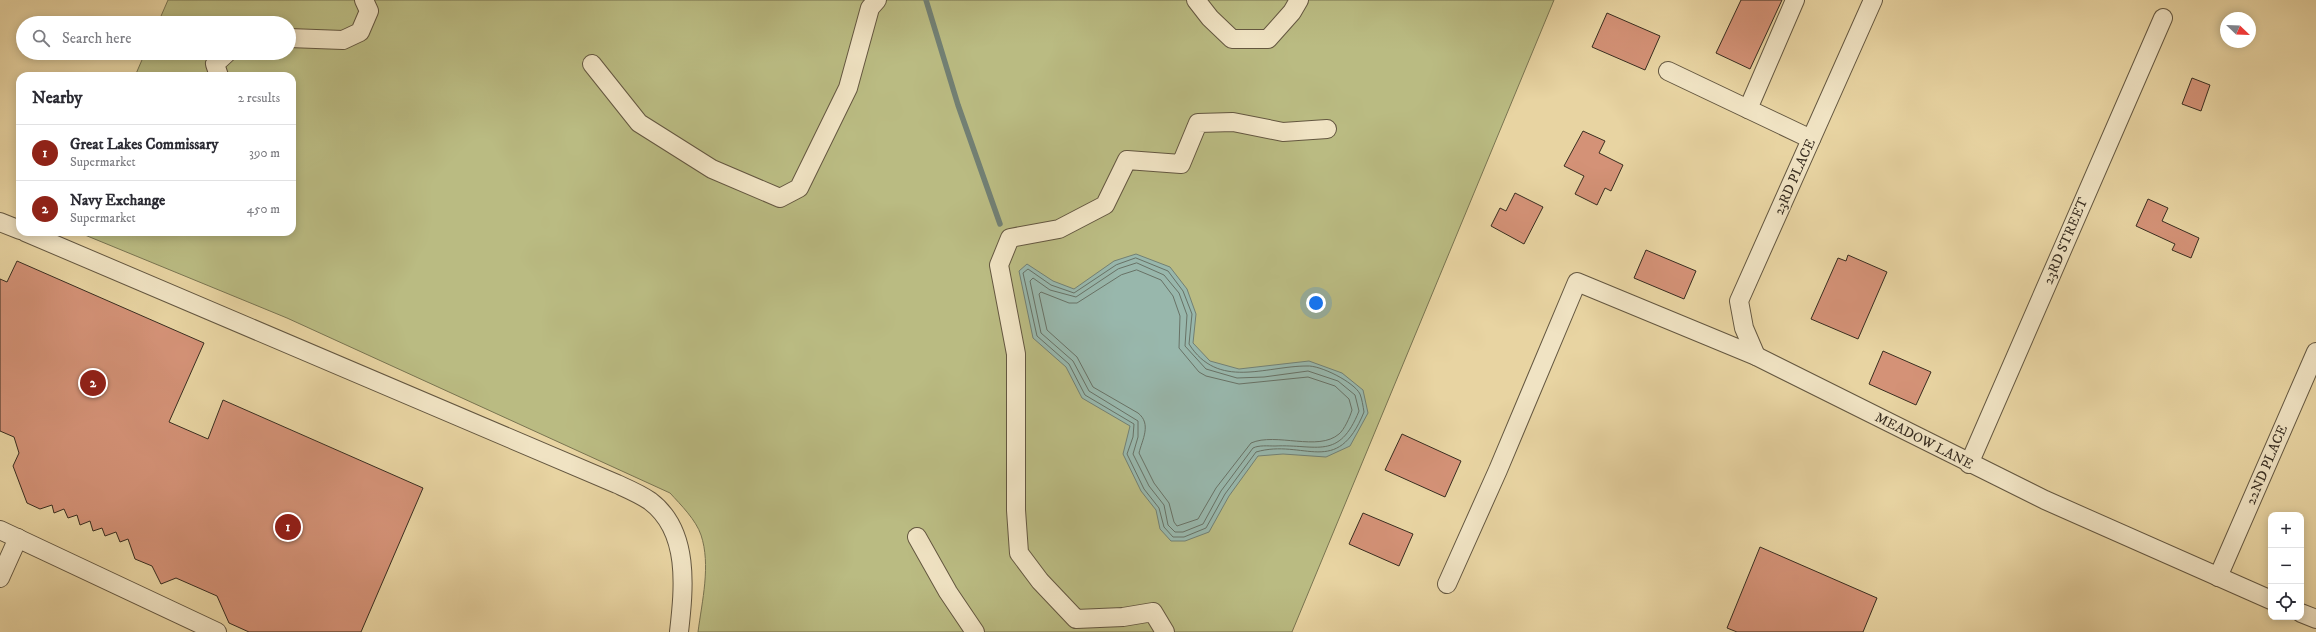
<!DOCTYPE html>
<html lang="en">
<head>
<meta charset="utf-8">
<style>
  :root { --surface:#fff; --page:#f2f2f3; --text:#2b2b33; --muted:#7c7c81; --line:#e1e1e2; --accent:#8f2418 }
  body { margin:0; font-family:"IM FELL DW Pica",serif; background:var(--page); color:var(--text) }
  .controls { position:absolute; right:12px; bottom:12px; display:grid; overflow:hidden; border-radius:8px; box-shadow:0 2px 10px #0003 }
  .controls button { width:36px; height:36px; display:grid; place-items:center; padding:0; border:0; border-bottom:1px solid var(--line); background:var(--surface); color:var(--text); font:20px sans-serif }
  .compass { position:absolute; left:2220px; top:12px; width:36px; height:36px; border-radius:50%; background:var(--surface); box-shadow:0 2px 10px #0003; rotate:113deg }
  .you { position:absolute; left:1316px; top:303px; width:14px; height:14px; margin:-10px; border:3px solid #fff; border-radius:50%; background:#1a73e8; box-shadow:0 0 0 6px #1a73e833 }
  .badge { display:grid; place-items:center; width:26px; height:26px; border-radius:50%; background:var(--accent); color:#fff; font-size:13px; font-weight:700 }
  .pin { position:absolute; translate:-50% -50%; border:2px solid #fff; box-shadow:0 1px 4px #0006 }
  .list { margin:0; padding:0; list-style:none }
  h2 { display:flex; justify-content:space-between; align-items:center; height:52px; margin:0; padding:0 16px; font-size:17px }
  h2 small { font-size:13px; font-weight:400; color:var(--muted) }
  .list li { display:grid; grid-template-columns:26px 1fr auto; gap:12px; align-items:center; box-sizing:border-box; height:56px; padding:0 16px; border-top:1px solid var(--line) }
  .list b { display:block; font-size:15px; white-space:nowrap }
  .list p { margin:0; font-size:13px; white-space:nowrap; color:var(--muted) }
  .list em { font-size:13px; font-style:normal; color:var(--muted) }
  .icon { flex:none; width:22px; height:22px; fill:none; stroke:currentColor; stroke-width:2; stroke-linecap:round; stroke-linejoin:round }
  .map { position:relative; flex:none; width:2316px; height:632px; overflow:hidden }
  .search { position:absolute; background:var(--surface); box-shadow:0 2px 10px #0003; left:16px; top:16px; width:280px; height:44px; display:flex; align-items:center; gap:10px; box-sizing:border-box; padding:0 14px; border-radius:22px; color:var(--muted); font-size:15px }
  .panel { position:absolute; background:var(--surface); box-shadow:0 2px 10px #0003; left:16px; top:72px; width:280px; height:164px; border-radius:12px }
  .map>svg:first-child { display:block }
</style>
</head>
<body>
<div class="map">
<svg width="2316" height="632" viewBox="0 0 2316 632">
  <rect width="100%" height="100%" fill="#e8d4a2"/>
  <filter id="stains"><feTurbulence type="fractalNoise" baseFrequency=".005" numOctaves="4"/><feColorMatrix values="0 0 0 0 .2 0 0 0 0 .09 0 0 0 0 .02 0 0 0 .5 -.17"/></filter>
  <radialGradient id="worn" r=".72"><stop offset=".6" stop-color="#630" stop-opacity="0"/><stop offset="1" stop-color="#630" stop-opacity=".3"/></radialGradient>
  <path fill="#babb82" stroke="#797451" d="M168 0H1554L1292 632H698C702 601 711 565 701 535 696 520 681 505 670 493L287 318 80 233 292 232V76H135L145 53H289V23H158Z"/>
  <polygon fill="#98b7ac" stroke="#728074" points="1136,254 1170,267 1187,289 1196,314 1193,343 1210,361 1239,369 1309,361 1342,373 1363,390 1368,413 1350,446 1326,457 1283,454 1258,456 1229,496 1209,532 1185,541 1171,541 1160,529 1156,510 1141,491 1123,454 1130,426 1082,398 1066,367 1033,338 1019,271 1027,264 1053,281 1074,289 1114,261"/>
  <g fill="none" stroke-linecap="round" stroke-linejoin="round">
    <g stroke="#687266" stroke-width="1">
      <path d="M1136 258 1168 271 1183 291 1192 314 1189 344C1218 390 1265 366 1307 366 1320 365 1354 382 1360 394 1362 399 1363 406 1364 412 1337 479 1304 438 1256 452L1225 494 1206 528 1184 537H1173L1164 527 1159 508 1144 489 1127 454 1133 437 1134 424 1085 395 1069 364 1037 336 1023 273 1028 269 1051 285 1074 293 1116 265Z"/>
      <path d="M1137 263 1164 275 1179 293 1187 315 1185 346 1206 369 1237 378 1264 377 1308 371 1338 381 1355 395 1359 411C1339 461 1317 444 1275 446 1268 446 1259 445 1253 448L1221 491 1203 524 1183 532H1175L1168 525 1164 505 1149 486 1133 454 1138 437V421L1089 391 1073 361 1041 333 1030 281 1033 278 1050 290 1076 297 1118 269Z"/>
      <path d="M1137 270 1161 280 1173 296 1180 316 1179 348 1199 372 1206 376 1239 384 1308 377 1335 386 1349 399 1352 410C1350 417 1344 430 1339 434 1318 452 1276 432 1251 443L1216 488 1198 519 1177 526 1174 522 1169 503 1154 483 1139 453C1142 440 1152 424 1138 413L1093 387 1077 357 1047 330 1039 294 1041 292 1069 303H1077L1121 275Z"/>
    </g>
    <polyline stroke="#728074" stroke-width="5.5" points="926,0 958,105 1000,224"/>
  </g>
  <g fill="#d49277" stroke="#382d20">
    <polygon points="1741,0 1782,0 1750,69 1716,53"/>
    <polygon points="1607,13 1660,36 1645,70 1592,47"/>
    <polygon points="2192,78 2210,85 2201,111 2182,104"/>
    <polygon points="1583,131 1605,141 1599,153 1623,165 1611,191 1605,188 1597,205 1575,194 1584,176 1564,166"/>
    <polygon points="1515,193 1543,207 1524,244 1491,226 1500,208 1506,211"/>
    <polygon points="2148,199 2168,208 2162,221 2199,238 2191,258 2172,250 2175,244 2136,226"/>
    <polygon points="1646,250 1696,271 1684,299 1634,278"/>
    <polygon points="1848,255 1887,272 1858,339 1811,319 1838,258 1846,261"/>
    <polygon points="17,261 204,343 169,422 208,439 223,400 423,488 361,632 249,632 229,623 217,596 176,578 161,584 152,566 135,559 128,539 120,542 116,532 105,536 102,528 93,531 90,521 80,525 77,515 68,518 64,509 54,513 52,505 40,509 27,503 13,466 19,453 14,437 0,431 0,279 7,282"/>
    <polygon points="1883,351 1931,372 1916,405 1869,384"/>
    <polygon points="1402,434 1461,461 1445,497 1385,470"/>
    <polygon points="1363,513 1413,534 1399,566 1349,544"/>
    <polygon points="1760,547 1877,598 1863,632 1737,632 1727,628"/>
  </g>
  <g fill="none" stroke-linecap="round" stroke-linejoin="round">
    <g stroke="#645740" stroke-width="20">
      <g id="minor">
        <polyline points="1196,0 1210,18 1232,39 1268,39 1292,12 1299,0"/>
        <polyline points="289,38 343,40 360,32 369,11 364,0"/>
        <polyline points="592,64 639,123 712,169 780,198 799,188 848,88 870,8 877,0"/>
        <polyline points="1668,71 1811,139"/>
        <polyline points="219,76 215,64 227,53"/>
        <polyline points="1748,109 1795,0"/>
        <polyline points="0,222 20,230"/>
        <path d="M25 232 617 484C628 489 640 494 650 501 690 531 684 588 679 632"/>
        <polyline points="1756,356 1744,328 1739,301 1873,0"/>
        <polyline points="1969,464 2163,18"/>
        <polyline points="0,530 217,632"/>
        <polyline points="917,537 948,592 975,632"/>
        <polyline points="2218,577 2316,352"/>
        <polyline points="0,578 18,538"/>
        <polyline points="1447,584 1498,470 1577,282 1756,356 2045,500 2271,600"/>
        <polyline points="2301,613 2316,619"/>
        <polyline points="1165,632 1153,612 1123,617 1076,619 1040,581 1019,553 1016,510 1016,354 999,265 1010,238 1059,229 1105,205 1127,160 1181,164 1198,123 1233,122 1283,132 1327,129"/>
      </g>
    </g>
    <use href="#minor" stroke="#f0e3c3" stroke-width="18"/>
  </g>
  <g text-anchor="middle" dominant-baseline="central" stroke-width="3" stroke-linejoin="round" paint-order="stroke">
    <g font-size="14" fill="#382d20" stroke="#f0e3c3">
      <text transform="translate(1795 177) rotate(-66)">23RD PLACE</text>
      <text transform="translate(2066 241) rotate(-67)">23RD STREET</text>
      <text transform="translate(1924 441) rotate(27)">MEADOW LANE</text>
      <text transform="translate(2267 465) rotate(-67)">22ND PLACE</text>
    </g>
  </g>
  <rect width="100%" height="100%" filter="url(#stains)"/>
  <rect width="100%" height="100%" fill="url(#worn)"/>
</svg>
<div class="controls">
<button>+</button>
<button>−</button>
<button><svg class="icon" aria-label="locate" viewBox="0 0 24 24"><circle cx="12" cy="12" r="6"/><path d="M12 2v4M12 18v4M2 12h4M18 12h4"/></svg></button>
</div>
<svg class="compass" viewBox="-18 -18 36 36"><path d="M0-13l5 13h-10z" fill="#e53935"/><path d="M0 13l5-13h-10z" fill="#7c7c81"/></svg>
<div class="you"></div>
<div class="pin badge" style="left:288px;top:527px">1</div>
<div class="pin badge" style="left:93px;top:383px">2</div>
<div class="search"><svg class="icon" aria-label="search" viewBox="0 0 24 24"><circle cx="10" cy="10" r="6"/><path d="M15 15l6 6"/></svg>Search here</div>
<section class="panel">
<h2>Nearby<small>2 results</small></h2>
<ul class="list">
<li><span class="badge">1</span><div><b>Great Lakes Commissary</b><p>Supermarket</p></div><em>390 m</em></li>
<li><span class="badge">2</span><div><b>Navy Exchange</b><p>Supermarket</p></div><em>450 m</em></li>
</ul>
</section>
</div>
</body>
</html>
